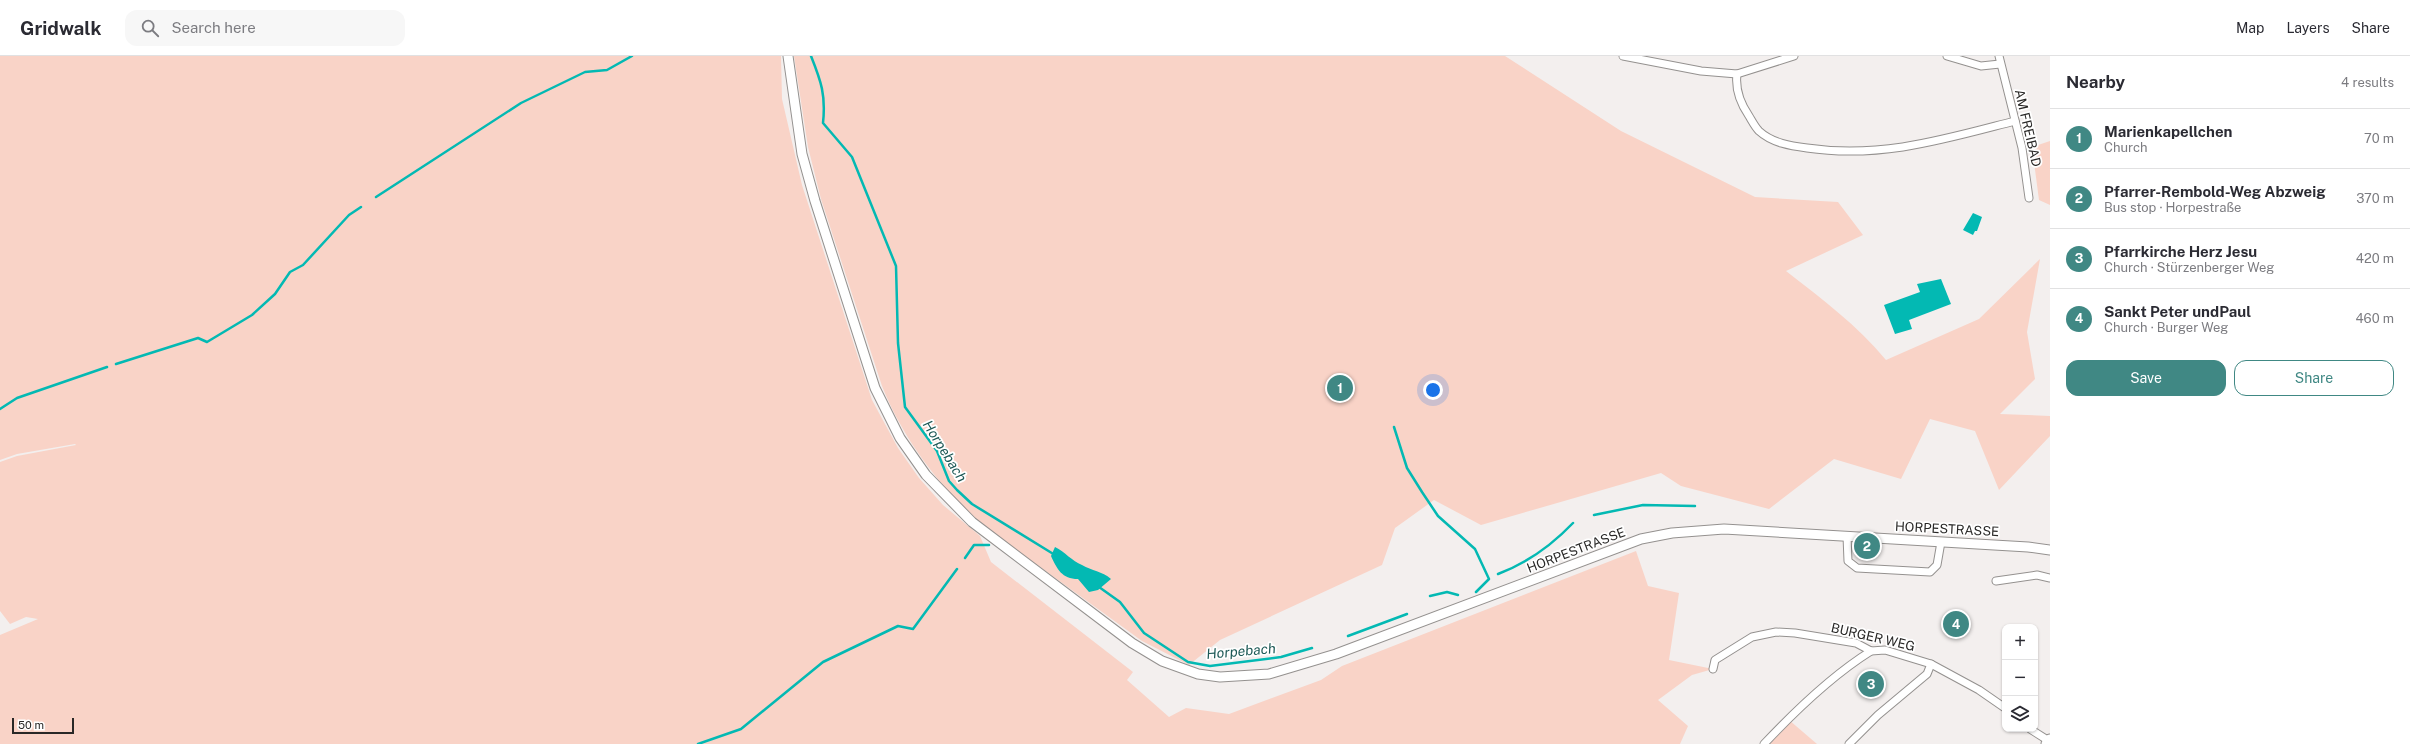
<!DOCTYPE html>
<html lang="en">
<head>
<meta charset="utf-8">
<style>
  :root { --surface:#fff; --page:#f7f7f7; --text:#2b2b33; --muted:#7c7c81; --line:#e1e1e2; --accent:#408884 }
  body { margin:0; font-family:"Public Sans",sans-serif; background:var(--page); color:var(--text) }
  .controls { position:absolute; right:12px; bottom:12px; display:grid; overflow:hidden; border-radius:8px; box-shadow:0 1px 3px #0004 }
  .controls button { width:36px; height:36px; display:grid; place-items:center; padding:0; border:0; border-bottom:1px solid var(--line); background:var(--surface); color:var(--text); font:20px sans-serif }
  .scale { position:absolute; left:12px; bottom:10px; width:62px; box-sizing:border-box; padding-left:4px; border:2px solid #292827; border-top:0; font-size:11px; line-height:14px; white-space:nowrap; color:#292827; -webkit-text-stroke:3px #fff; paint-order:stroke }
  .you { position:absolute; left:1433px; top:334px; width:14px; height:14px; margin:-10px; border:3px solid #fff; border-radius:50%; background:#1a73e8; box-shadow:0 0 0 6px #1a73e833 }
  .badge { display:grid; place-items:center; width:26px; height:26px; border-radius:50%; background:var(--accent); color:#fff; font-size:13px; font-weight:700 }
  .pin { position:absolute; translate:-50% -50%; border:2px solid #fff; box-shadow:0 1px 4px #0006 }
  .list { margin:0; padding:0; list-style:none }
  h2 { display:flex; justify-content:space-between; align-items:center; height:52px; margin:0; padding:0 16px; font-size:17px }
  h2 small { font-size:13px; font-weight:400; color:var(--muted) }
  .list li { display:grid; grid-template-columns:26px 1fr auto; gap:12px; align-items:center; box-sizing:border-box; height:60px; padding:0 16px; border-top:1px solid var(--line) }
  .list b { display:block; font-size:15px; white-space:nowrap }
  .list p { margin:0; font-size:13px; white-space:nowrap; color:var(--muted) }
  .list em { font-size:13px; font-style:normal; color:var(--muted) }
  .actions { display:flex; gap:8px; padding:12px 16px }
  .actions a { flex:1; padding:9px 0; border:1px solid var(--accent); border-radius:12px; text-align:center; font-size:14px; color:var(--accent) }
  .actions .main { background:var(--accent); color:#fff }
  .icon { flex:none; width:22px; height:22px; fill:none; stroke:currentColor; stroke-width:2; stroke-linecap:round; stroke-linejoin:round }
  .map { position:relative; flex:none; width:2050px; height:688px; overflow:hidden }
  header { display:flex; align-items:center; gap:24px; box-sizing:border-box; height:56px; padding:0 20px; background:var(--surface); border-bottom:1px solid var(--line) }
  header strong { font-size:19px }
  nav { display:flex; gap:22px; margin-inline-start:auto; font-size:14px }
  .search { width:280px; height:36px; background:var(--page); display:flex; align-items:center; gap:10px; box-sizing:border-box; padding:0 14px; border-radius:12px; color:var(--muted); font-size:15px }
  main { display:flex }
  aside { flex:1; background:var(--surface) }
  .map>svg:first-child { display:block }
</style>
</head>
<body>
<header>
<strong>Gridwalk</strong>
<div class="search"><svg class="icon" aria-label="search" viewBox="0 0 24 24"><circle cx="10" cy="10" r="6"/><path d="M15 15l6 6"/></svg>Search here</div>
<nav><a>Map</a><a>Layers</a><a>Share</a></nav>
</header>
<main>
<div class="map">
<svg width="2050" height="688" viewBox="0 0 2050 688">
  <rect width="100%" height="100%" fill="#f3efee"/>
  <g fill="#f9d3c7">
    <polygon points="0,0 781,0 782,43 802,129 872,344 898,392 919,422 943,449 980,480 991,506 1133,616 1127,624 1169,661 1186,652 1229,658 1321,624 1342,610 1636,495 1648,530 1679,537 1669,604 1713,613 1692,619 1658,644 1688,670 1680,688 0,688 0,579 38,563 26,561 10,568 0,555 0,406 17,400 76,389 75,388 17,398 0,404"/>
    <path d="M794 0H1505L1621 75 1755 141 1838 146 1863 179 1786 215C1822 243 1857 269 1886 304L1979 263 2040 203 2027 276 2035 323 2000 358 2050 360V380L1999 434 1975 375 1930 363 1901 423 1834 403 1769 453 1681 430 1661 417 1481 469 1434 444 1395 472 1382 509 1220 584 1189 609 1142 585 985 471C941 433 904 385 882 330L821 143 808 91Z"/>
    <polygon points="2050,85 2050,149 2039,144 2032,91"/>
    <polygon points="1789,664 1817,688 1770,688"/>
  </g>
  <g fill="#03b9b3">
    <polygon points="1973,157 1982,161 1977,175 1975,175 1973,179 1963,174"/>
    <polygon points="1941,223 1951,248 1909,264 1912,273 1895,278 1884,249 1920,236 1917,228"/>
    <path d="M1055 491C1065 496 1072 505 1082 509 1092 515 1102 515 1111 523L1098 534 1089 536 1078 523C1062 523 1057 513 1051 500Z"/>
  </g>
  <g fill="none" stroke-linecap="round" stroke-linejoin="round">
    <g stroke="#03b9b3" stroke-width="2.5">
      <path d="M811 0C821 25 826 39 823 67L852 101 896 210 898 287 905 351 937 395 949 425 957 434 972 448 1055 499"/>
      <polyline points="376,141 521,47 585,16 607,14 632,0"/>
      <polyline points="116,308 198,282 207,286 252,259 275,238 290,216 303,209 349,159 361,151"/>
      <polyline points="0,353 17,342 107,311"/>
      <polyline points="1394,371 1407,412 1422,436 1438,460 1475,493 1489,523 1476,536"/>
      <polyline points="1594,459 1643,449 1695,450"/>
      <polyline points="965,502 974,489 989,489"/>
      <path d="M1498 518C1527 507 1552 489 1573 467"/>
      <polyline points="1099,531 1120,546 1144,577 1188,606 1210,610 1281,601 1312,592"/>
      <polyline points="1430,540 1447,536 1458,539"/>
      <polyline points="1348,580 1407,558"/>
      <polyline points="698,688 741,673 823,606 898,570 913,573 957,513"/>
    </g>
    <g stroke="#94918f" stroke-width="9">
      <g id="minor">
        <polyline points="1623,0 1701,15 1737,18 1794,0"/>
        <polyline points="1947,0 1981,10 2000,8"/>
        <polyline points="1999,0 2022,92 2029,142"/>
        <path d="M1737 18C1735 34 1740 47 1749 60 1752 65 1755 71 1759 75 1772 87 1791 90 1807 92 1881 103 1945 83 2015 65"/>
        <polyline points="1847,480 1848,505 1857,512 1930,516 1937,509 1941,486"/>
        <polyline points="1996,525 2037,519 2050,522"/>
        <polyline points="1713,613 1715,604 1752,581 1776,576 1795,577 1856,587 1871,595 1885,594 1931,608 1979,634 2005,652"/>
        <polyline points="2030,673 2049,685"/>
        <path d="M1764 688C1796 654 1831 620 1871 595"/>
        <polyline points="1849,688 1878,659 1927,618 1931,608"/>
      </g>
    </g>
    <g stroke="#94918f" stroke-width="11">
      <polyline id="tertiary" points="788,0 802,98 815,145 875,332 900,382 926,419 972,466 1132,587 1162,605 1198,618 1220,621 1269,618 1336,598 1641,483 1672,477 1724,473 2028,491 2050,494"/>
    </g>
    <g stroke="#94918f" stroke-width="13">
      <polyline id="primary" points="2047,688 2050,684"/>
    </g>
    <use href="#minor" stroke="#fff" stroke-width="7"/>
    <use href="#tertiary" stroke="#fff" stroke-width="9"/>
    <use href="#primary" stroke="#fff" stroke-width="11"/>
  </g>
  <g text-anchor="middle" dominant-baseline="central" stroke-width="3.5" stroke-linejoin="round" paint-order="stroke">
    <g font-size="13" fill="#292827" stroke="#fff">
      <text transform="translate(2028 72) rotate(77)">AM FREIBAD</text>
      <text transform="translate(1947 473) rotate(3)">HORPESTRASSE</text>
      <text transform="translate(1576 494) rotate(-21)">HORPESTRASSE</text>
      <text transform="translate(1873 581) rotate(13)">BURGER WEG</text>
    </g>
    <g font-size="14" font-style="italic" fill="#1c5855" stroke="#fff">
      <text transform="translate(945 395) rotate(58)">Horpebach</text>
      <text transform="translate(1241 595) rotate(-5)">Horpebach</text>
    </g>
  </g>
</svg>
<div class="controls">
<button>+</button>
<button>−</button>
<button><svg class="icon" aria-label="layers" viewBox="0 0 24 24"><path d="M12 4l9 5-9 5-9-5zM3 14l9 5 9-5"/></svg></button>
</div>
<div class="scale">50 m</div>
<div class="you"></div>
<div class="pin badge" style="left:1340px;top:332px">1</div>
<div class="pin badge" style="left:1867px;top:490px">2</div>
<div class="pin badge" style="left:1871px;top:628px">3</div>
<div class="pin badge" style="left:1956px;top:568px">4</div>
</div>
<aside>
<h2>Nearby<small>4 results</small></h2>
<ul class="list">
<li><span class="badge">1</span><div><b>Marienkapellchen</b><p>Church</p></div><em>70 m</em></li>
<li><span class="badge">2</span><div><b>Pfarrer-Rembold-Weg Abzweig</b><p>Bus stop · Horpestraße</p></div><em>370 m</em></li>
<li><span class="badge">3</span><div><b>Pfarrkirche Herz Jesu</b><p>Church · Stürzenberger Weg</p></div><em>420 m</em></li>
<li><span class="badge">4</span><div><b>Sankt Peter undPaul</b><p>Church · Burger Weg</p></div><em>460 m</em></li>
</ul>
<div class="actions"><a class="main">Save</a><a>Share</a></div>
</aside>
</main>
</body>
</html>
